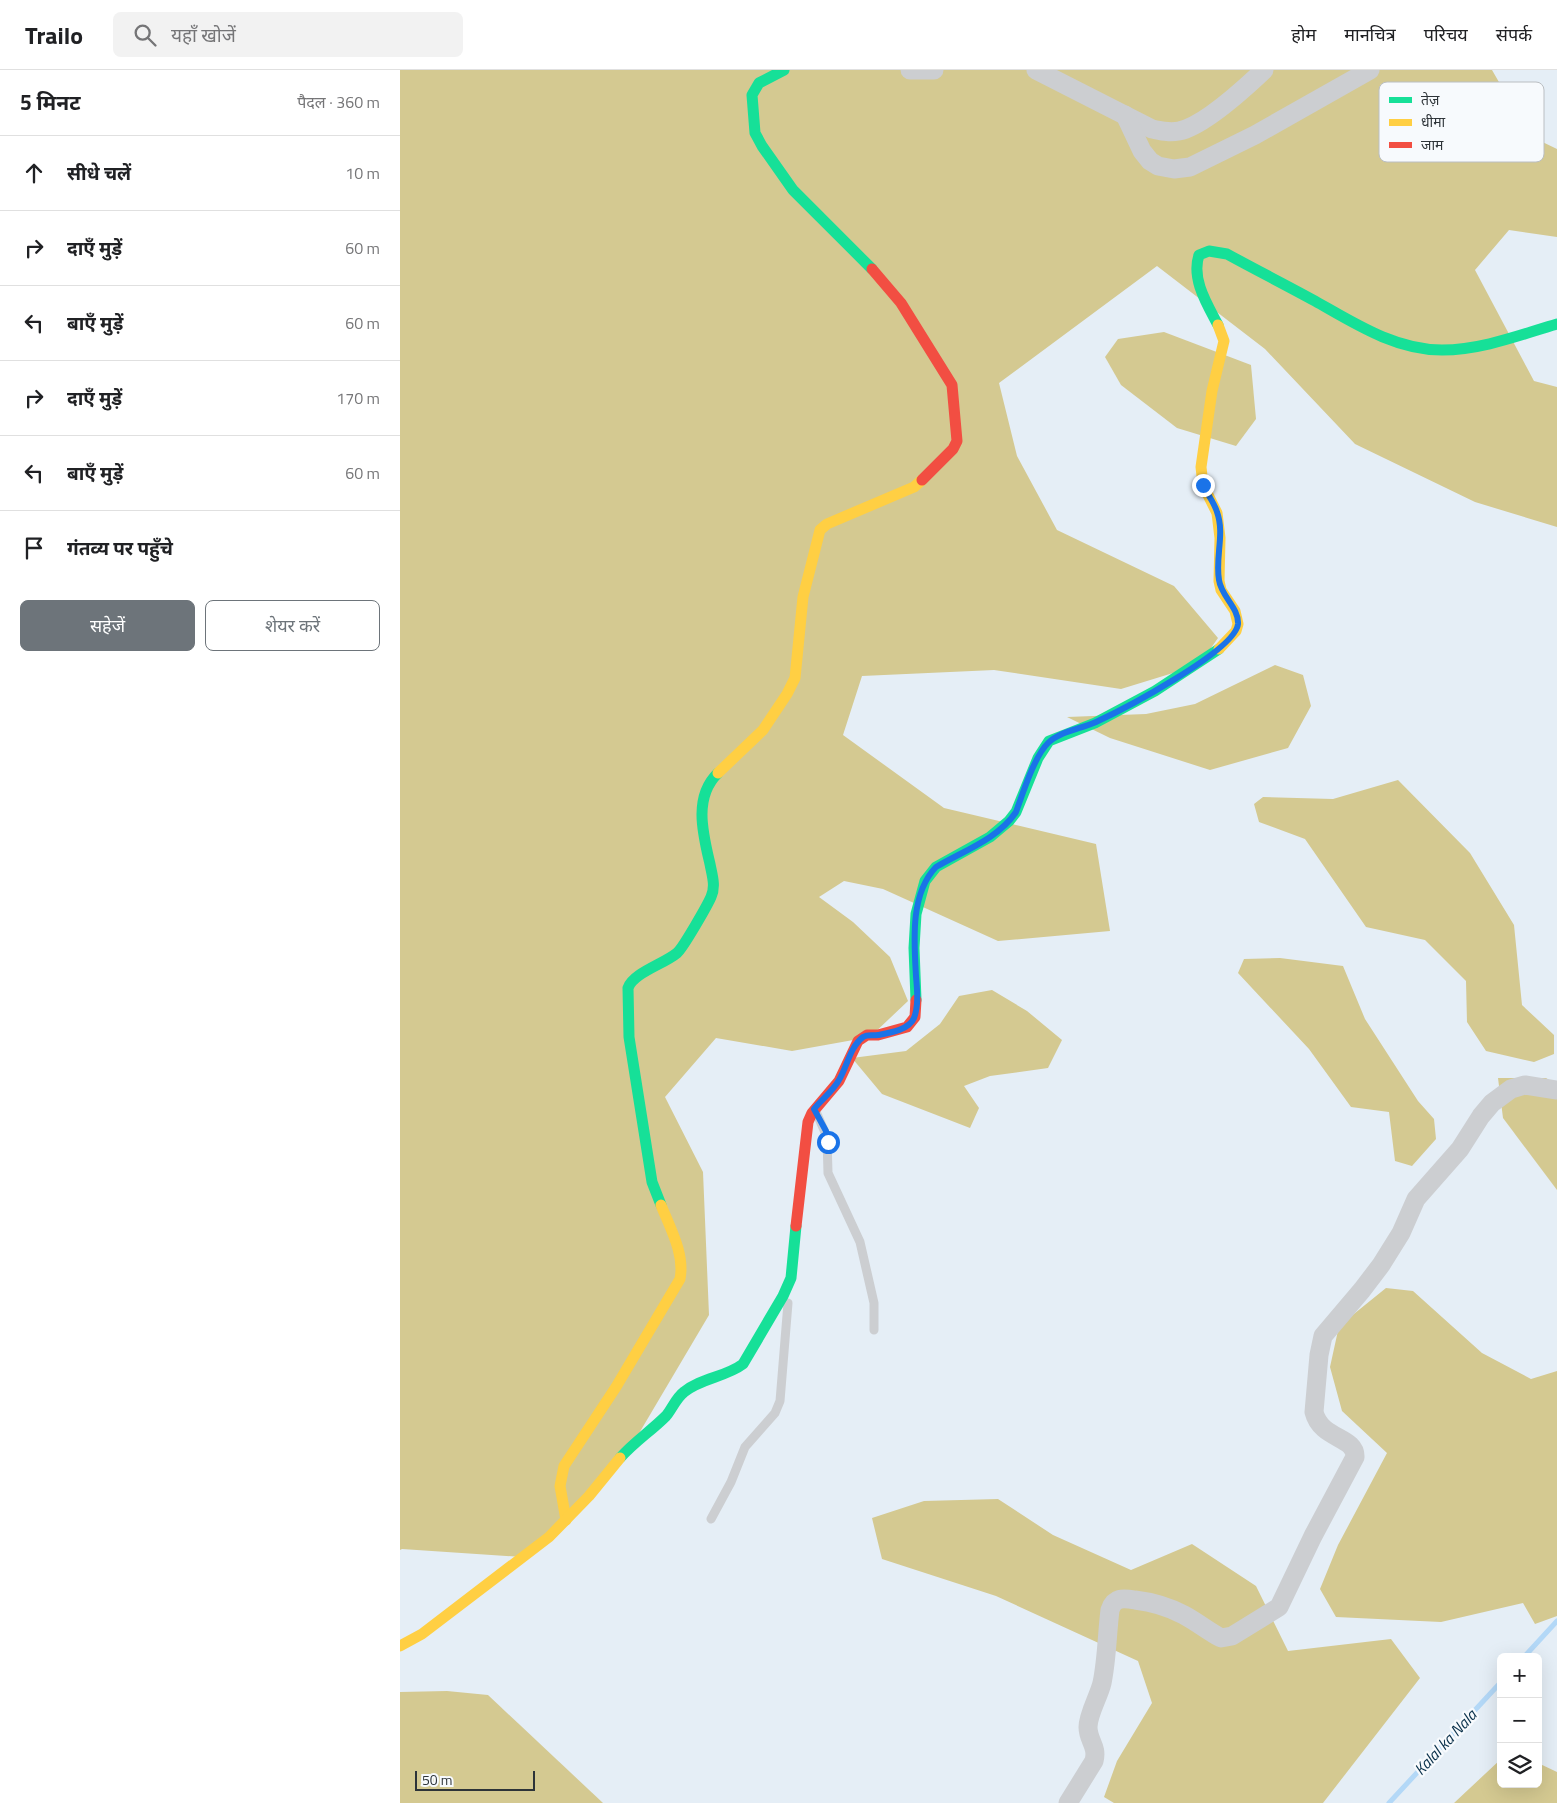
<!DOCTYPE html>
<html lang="hi">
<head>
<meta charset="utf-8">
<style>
  :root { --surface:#fff; --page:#f2f2f2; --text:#202124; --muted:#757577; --line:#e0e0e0; --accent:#6d747a }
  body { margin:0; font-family:"Titillium Web","Noto Sans Devanagari",sans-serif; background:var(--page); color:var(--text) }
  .controls { position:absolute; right:15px; bottom:15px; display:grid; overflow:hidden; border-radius:8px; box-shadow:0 5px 20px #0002 }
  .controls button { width:45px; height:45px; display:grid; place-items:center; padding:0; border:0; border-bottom:1px solid var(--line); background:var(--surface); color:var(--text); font:25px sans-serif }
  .scale { position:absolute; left:15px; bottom:12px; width:120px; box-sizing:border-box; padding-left:5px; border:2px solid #2d3338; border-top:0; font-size:14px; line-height:18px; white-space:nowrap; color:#2d3338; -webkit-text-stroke:4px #f7fafd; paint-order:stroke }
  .stop { position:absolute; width:15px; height:15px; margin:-11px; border:4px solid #1a73e8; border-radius:50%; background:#fff }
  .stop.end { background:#1a73e8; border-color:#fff; box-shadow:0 1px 5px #0008 }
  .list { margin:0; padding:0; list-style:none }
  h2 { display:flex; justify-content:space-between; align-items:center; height:65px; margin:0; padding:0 20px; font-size:21px }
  h2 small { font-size:16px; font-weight:400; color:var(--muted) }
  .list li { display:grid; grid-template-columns:32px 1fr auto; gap:15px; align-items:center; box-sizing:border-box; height:75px; padding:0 20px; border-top:1px solid var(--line) }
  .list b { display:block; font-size:19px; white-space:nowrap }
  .list em { font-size:16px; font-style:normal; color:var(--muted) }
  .actions { display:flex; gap:10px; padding:15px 20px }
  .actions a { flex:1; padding:11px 0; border:1px solid var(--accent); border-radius:8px; text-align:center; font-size:18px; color:var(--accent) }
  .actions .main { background:var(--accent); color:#fff }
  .icon { flex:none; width:28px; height:28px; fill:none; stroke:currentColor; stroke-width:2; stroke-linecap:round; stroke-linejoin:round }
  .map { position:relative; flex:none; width:1157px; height:1733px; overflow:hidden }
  header { display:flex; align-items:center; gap:30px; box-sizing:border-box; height:70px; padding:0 25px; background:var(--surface); border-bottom:1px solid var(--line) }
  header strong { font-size:24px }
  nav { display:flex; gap:28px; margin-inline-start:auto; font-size:18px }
  .search { width:350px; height:45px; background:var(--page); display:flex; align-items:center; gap:12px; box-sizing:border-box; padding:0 18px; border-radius:8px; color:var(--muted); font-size:19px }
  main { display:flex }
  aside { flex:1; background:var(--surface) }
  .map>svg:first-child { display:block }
</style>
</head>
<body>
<header>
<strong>Trailo</strong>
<div class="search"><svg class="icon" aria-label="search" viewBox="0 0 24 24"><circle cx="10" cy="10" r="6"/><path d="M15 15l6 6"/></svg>यहाँ खोजें</div>
<nav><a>होम</a><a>मानचित्र</a><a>परिचय</a><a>संपर्क</a></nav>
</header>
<main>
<aside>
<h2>5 मिनट<small>पैदल · 360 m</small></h2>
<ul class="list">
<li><svg class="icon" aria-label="ahead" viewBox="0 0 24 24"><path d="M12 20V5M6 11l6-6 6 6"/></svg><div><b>सीधे चलें</b></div><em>10 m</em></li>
<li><svg class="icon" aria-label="right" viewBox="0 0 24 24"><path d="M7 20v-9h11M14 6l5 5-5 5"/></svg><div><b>दाएँ मुड़ें</b></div><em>60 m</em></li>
<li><svg class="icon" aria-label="left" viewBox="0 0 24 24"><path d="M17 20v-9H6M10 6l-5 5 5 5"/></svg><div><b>बाएँ मुड़ें</b></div><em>60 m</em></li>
<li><svg class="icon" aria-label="right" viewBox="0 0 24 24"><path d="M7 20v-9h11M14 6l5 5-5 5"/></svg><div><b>दाएँ मुड़ें</b></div><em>170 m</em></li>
<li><svg class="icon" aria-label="left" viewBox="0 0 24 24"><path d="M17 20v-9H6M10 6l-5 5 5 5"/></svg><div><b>बाएँ मुड़ें</b></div><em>60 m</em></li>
<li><svg class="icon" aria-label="arrive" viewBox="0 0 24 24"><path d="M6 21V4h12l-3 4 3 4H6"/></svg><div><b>गंतव्य पर पहुँचे</b></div></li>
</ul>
<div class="actions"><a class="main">सहेजें</a><a>शेयर करें</a></div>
</aside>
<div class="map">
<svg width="1157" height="1733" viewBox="0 0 1157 1733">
  <rect width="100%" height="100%" fill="#e5eef6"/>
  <g fill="#d4c991">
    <polygon points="0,0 1092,0 1130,66 1157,79 1157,167 1109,160 1075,200 1134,311 1157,317 1157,457 1075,432 955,374 865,279 757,196 599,313 617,386 657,460 774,516 818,568 799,595 721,619 594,600 462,606 443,665 544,738 696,774 710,861 598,871 483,819 444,811 419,827 453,852 490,887 508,931 470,967 392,981 316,968 265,1027 303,1102 309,1245 225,1387 122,1487 2,1479 0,1480"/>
    <polygon points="764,262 851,295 856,349 836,376 777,358 721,315 705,287 718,269"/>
    <polygon points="875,595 903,605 911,636 888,678 810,700 710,668 667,647 746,644 795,634"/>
    <polygon points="998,710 1070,783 1114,855 1122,935 1154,965 1154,984 1134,992 1086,981 1067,952 1066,911 1025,870 966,857 905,769 859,752 854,734 863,727 933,729"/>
    <polygon points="880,888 943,896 965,949 1018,1031 1034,1049 1036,1069 1012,1096 995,1091 989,1042 951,1037 909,979 838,903 844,889"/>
    <polygon points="592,920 627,941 662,970 648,998 590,1006 564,1016 579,1038 570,1058 482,1024 452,988 506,981 540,954 559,926"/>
    <polygon points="1098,1008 1146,1008 1157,1015 1157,1120 1103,1048"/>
    <polygon points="986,1218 1013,1221 1082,1283 1131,1309 1157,1301 1157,1546 1135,1554 1123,1533 1041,1552 936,1547 920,1519 938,1475 987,1383 942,1341 930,1297 939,1256"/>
    <polygon points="598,1429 653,1465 731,1500 792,1474 856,1516 888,1581 991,1569 1020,1608 923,1733 714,1733 704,1727 717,1691 752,1633 738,1591 596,1526 482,1489 472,1448 524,1431"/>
    <polygon points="47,1621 88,1625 203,1733 0,1733 0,1622"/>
    <polygon points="1101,1689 1101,1714 1138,1714 1138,1693 1157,1702 1157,1733 1054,1733"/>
  </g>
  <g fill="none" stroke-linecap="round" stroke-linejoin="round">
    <g stroke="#b3d8f7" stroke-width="5">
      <polyline points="1124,1587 1157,1551"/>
      <polyline points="989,1733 1101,1612"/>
    </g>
    <g stroke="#ccced1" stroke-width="9">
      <polyline points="417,1044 427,1067 428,1103 460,1172 474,1233 474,1260"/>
      <polyline points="311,1449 331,1412 345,1377 375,1343 380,1331 388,1233"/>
    </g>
    <g stroke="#ccced1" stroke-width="19">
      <polyline points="510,0 534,0"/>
      <path d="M636 0 752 59C762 61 769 63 779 61 804 56 845 18 864 0"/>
      <polyline points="725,45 742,81 750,91 758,96 774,99 790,97 855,65 970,0"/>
      <path d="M668 1733 694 1691C698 1676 688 1671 688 1657 688 1644 699 1626 702 1613 707 1589 707 1564 710 1540 714 1527 723 1528 735 1530 752 1532 769 1537 784 1545 797 1552 808 1561 821 1568L832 1566 879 1537 913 1466 955 1387C956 1366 921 1370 914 1342L919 1285 923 1266 962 1220 981 1195 1001 1163 1016 1129 1060 1079 1081 1046 1092 1033 1111 1019 1125 1015 1157 1020"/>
    </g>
    <g stroke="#16e098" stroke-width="11">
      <polyline points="384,0 359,13 352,25 355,63 362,76 393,120 472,199"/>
      <path d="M818 255C807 234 791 209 799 185L809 181 827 184C856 200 886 215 915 231 954 253 995 280 1042 280 1081 280 1120 265 1157 254"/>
      <polyline points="516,930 514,878 516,844 525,811 536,797 590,767 609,751 616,742 638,688 649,671 695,653 755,621 819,579"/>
      <path d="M261 1135 252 1112 229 967 228 918C233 903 264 894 277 883 283 878 307 836 311 827 316 816 312 805 310 794 303 764 293 727 318 703"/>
      <path d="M220 1388C234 1372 251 1361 266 1346 272 1339 276 1328 284 1322 301 1308 326 1307 343 1294L383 1226 391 1208 396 1156"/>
    </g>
    <g stroke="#ffcf43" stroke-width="11">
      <polyline points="818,255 824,271 812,321 801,397 803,415 817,443 820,468 819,511 821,520 835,541 838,554 836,561 819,579"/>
      <polyline points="318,703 363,660 387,624 395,608 403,527 420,460 427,454 514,417 522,410"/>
      <path d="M166 1450 160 1416 164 1396 216 1317 280 1209C285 1184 270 1158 261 1135"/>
      <polyline points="0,1576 22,1564 149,1467 189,1426 220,1388"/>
    </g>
    <g stroke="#f24e42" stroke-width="11">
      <polyline points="472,199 501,233 552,315 557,371 553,379 522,410"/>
      <polyline points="396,1156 408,1052 412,1043 439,1011 458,971 467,965 478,965 507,957 515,947 516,930"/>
    </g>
  </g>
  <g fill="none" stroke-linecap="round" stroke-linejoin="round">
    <path stroke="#1a73e8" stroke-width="6" d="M428 1072 426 1061 414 1039C422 1029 433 1021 439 1010 447 997 450 977 463 967 468 964 472 966 478 965 489 963 509 960 514 948 519 935 517 919 516 906 514 871 510 824 536 797 563 781 598 769 616 742 623 723 634 687 648 673 660 661 681 659 696 652 722 640 835 581 838 554 839 538 821 526 819 510 815 487 825 464 817 442 814 432 807 424 803 415"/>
  </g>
  <g text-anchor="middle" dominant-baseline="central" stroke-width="4.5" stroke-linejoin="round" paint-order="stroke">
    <g font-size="16" font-style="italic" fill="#09304a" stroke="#f7fafd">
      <text transform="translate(1045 1672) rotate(-47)">Kalal ka Nala</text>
    </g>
  </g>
  <rect x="979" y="12" width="165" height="80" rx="8" fill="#f7fafd" stroke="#babec2" stroke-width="1"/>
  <rect x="989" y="27" width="23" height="6" fill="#16e098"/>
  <rect x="989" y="49" width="23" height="7" fill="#ffcf43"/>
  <rect x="989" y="72" width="23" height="6" fill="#f24e42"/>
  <g font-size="14" fill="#2d3338">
    <text x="1021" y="35">तेज़</text>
    <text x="1021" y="57">धीमा</text>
    <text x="1021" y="80">जाम</text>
  </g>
</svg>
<div class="controls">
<button>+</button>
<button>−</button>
<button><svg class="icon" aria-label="layers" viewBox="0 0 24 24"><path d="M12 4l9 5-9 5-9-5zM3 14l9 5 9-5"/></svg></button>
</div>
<div class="scale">50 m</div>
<div class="stop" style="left:428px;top:1072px"></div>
<div class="stop end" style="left:803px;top:415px"></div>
</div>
</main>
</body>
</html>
